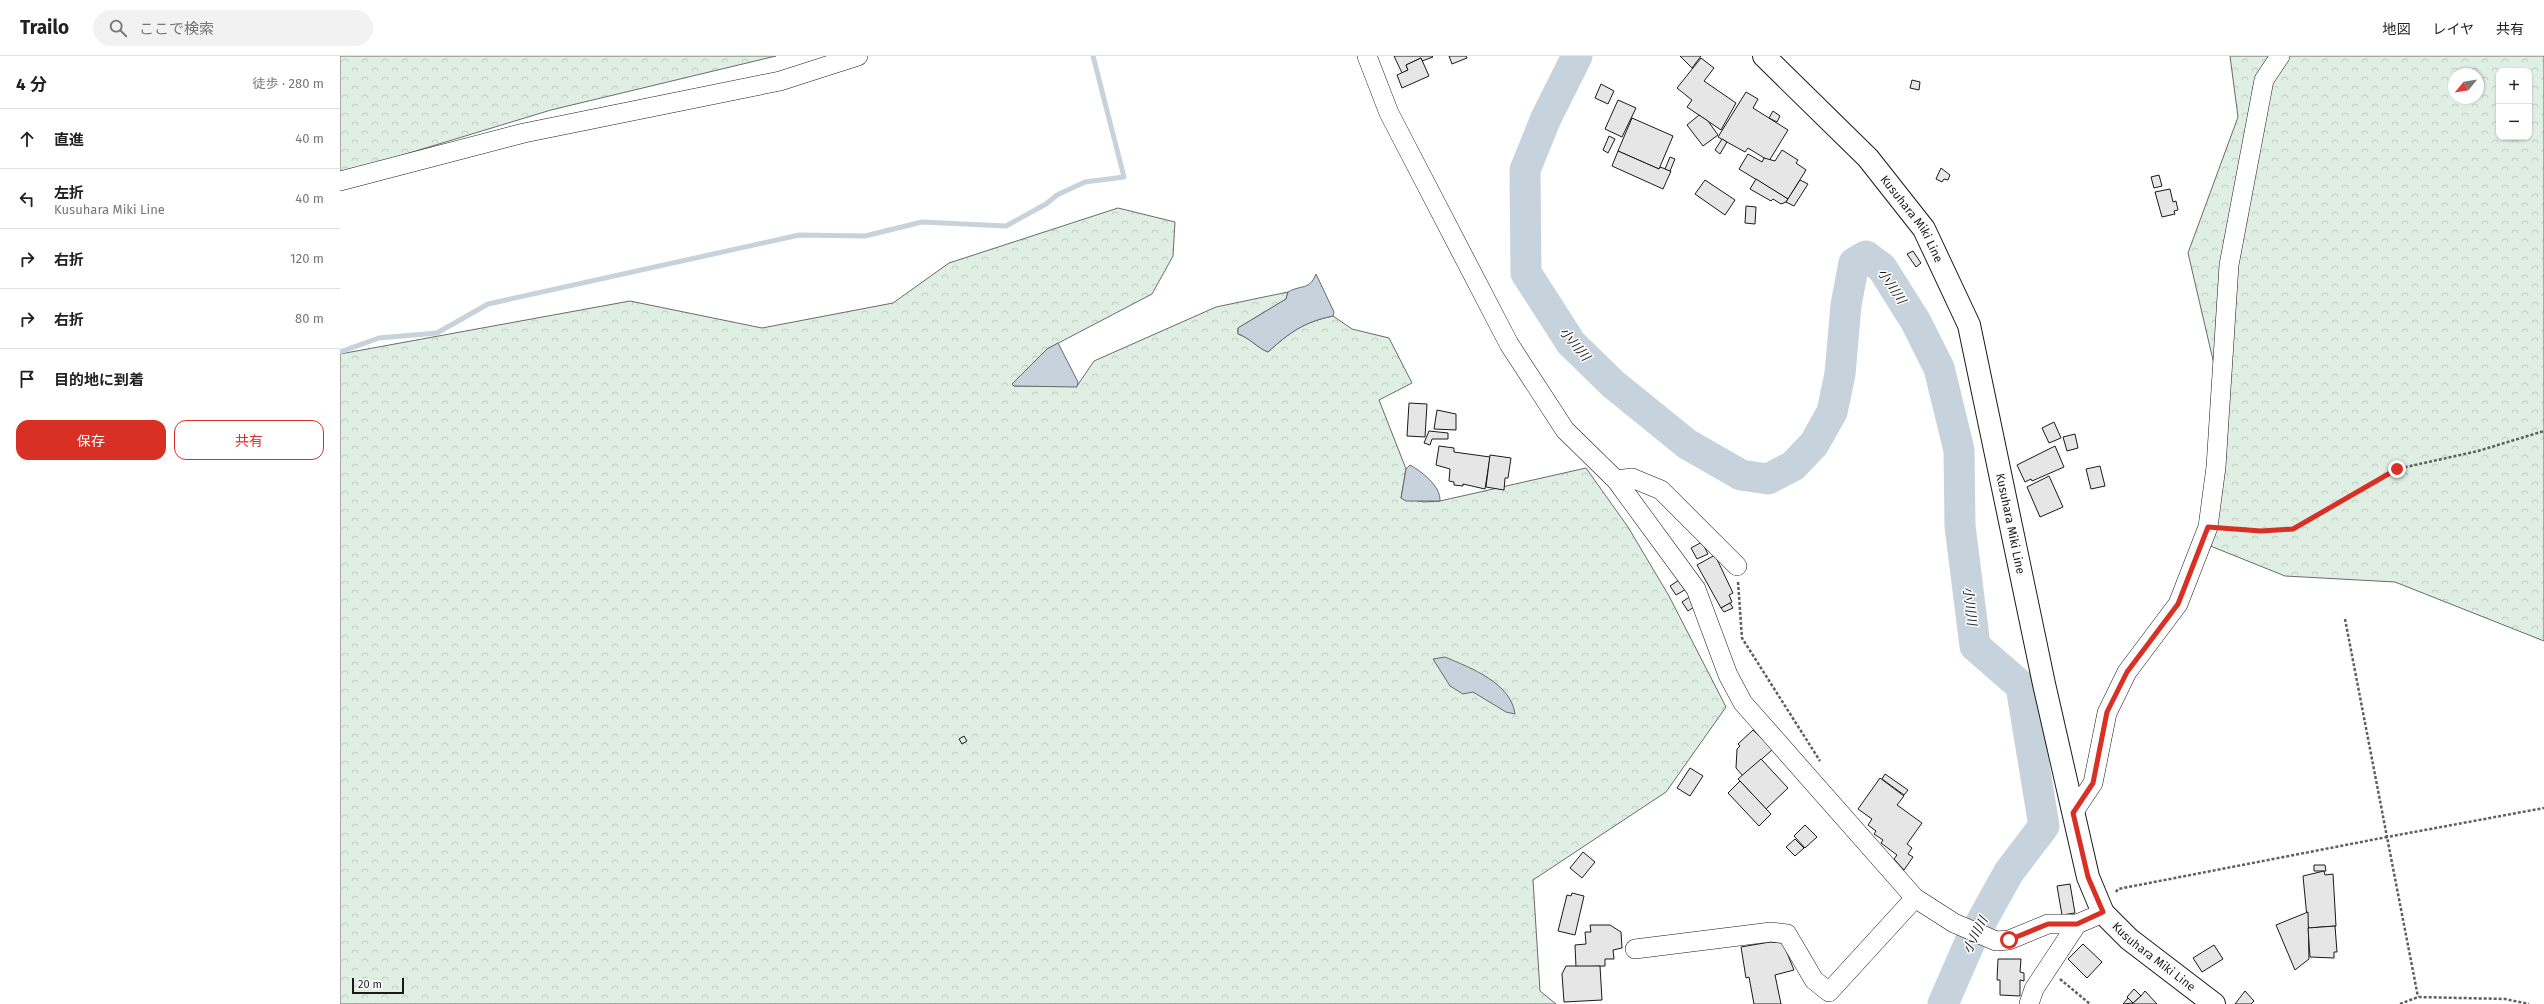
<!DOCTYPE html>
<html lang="ja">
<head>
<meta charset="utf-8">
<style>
  :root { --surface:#fff; --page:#f2f2f2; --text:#222; --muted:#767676; --line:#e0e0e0; --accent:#d93025 }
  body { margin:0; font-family:"Fira Sans","Noto Sans JP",sans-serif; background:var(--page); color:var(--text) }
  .controls { position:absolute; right:12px; top:12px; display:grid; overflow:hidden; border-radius:8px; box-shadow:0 1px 3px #0004 }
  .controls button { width:36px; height:36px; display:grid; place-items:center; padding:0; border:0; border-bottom:1px solid var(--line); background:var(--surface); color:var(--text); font:20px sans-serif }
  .compass { position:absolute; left:2108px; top:12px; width:36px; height:36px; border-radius:50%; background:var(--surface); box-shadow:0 1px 3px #0004; rotate:240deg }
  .scale { position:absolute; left:12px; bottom:10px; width:52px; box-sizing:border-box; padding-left:4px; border:2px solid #1a1a1a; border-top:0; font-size:11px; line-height:14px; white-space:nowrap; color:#1a1a1a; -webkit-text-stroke:3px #fff; paint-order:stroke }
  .stop { position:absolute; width:12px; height:12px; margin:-9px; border:3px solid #d93025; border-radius:50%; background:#fff }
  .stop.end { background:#d93025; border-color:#fff; box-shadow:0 1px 4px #0008 }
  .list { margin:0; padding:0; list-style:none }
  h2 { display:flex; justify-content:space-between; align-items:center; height:52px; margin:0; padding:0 16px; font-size:17px }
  h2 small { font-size:13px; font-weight:400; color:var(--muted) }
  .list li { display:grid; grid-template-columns:26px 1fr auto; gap:12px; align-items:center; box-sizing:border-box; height:60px; padding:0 16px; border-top:1px solid var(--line) }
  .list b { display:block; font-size:15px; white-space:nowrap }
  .list p { margin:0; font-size:13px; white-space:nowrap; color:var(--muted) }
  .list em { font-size:13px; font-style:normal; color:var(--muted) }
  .actions { display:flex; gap:8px; padding:12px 16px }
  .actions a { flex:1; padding:9px 0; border:1px solid var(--accent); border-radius:12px; text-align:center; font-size:14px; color:var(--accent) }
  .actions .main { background:var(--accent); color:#fff }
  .icon { flex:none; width:22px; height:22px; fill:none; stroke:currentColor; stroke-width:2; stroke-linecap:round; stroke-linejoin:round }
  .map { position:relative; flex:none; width:2204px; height:948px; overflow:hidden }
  header { display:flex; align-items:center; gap:24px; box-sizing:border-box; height:56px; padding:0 20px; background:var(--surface); border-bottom:1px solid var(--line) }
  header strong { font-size:19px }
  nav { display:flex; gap:22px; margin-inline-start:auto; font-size:14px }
  .search { width:280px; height:36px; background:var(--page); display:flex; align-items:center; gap:10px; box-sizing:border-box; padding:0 14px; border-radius:22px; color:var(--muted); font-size:15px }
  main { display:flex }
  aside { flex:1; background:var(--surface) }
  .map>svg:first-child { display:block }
</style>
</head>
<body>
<header>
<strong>Trailo</strong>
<div class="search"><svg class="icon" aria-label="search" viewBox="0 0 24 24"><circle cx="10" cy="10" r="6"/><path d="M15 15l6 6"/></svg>ここで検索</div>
<nav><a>地図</a><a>レイヤ</a><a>共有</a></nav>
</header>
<main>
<aside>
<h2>4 分<small>徒歩 · 280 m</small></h2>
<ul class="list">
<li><svg class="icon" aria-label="ahead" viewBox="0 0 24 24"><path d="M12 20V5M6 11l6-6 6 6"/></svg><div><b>直進</b></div><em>40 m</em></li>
<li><svg class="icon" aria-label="left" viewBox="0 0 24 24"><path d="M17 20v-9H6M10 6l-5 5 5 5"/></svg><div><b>左折</b><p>Kusuhara Miki Line</p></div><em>40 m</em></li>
<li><svg class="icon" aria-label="right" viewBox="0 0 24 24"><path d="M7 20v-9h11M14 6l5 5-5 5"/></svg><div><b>右折</b></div><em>120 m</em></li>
<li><svg class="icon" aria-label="right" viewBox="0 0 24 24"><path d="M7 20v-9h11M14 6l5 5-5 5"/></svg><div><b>右折</b></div><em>80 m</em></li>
<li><svg class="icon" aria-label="arrive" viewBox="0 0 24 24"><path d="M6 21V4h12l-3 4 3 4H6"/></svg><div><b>目的地に到着</b></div></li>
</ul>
<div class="actions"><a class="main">保存</a><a>共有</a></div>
</aside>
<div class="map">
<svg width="2204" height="948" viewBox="0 0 2204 948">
  <defs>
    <pattern id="forest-crowns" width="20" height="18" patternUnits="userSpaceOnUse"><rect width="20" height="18" fill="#e0efe3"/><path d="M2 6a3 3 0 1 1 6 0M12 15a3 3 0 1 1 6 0" fill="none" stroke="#c0ccc2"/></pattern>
  </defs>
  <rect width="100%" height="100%" fill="#fff"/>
  <g fill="url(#forest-crowns)" stroke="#6a6a6a" fill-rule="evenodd">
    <polygon points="0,0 436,0 211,54 0,118"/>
    <path d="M1890 0H2204V585L2055 526 1945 520 1858 485 1880 334 1848 197 1898 61ZM2159 15H2189V81H2159ZM2114 18H2138V42H2114Z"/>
    <path d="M778 152 835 166 833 200 812 238 707 293 674 330H737L754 305 876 251 948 236 946 243 898 272V278C910 282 916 291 928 296 950 276 964 266 993 260L1012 273 1049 282 1072 327 1039 344 1066 413 1061 442 1084 446 1100 445 1246 412 1288 471 1329 540 1386 651 1326 736 1193 824 1200 935 1216 948H0V298L290 245 422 272 553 247 609 207Z"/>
  </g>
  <g fill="#c6d2dc" stroke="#6a6a6a">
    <path d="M976 218 994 256 993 260C964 266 950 276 928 296 916 291 910 282 898 278V272L946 243 948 236C962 228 969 235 976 218Z"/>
    <polygon points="718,287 738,326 737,331 674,330 672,328 707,293"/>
    <path d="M1070 409C1081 415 1101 430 1100 445H1066L1061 442 1066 413Z"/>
    <path d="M1105 601C1131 612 1171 627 1175 658L1166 656 1133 636 1123 638 1110 630 1093 603Z"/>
  </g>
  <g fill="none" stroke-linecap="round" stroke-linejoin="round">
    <polyline stroke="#c6d2dc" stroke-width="5" points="0,296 39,282 97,277 148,248 459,179 525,180 582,166 666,170 706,148 717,139 745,126 784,121 753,0"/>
    <polyline stroke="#c6d2dc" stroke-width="31" points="1237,0 1206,62 1185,114 1186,217 1231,287 1273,328 1347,388 1401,419 1428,423 1453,410 1474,388 1492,356 1500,318 1506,249 1514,207 1526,200 1542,212 1576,266 1599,312 1619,394 1620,470 1635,590 1681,630 1704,770 1669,816 1630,886 1603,948"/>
  </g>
  <g fill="#e6e6e6" stroke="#1a1a1a">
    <polygon points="1054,0 1092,0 1093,1 1082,5 1081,2 1066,9 1068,14 1062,17"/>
    <polygon points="1109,0 1126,0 1127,2 1112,8"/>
    <polygon points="1340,0 1361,0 1352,12"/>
    <polygon points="1081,2 1089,20 1062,32 1057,19 1068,14 1066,9"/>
    <polygon points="1361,2 1374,12 1364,25 1396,47 1381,74 1347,51 1352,44 1337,32"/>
    <polygon points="1572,24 1580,26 1579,34 1570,32"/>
    <polygon points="1261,28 1274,35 1268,48 1255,42"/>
    <polygon points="1406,36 1418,43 1413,52 1448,74 1429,105 1408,92 1405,96 1378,81"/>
    <polygon points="1278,44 1296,52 1282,81 1265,73"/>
    <polygon points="1433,55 1440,60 1437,66 1429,62"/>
    <polygon points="1359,59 1368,65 1378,79 1363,90 1347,69"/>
    <polygon points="1292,62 1333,80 1319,113 1278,95"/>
    <polygon points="1269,80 1275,83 1268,97 1263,94"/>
    <polygon points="1382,83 1387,86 1380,98 1375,94"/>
    <polygon points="1442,94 1458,104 1456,107 1466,114 1448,143 1399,113 1408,98 1422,106 1424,102 1435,105"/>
    <polygon points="1278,95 1319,113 1320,111 1331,115 1323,133 1272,110"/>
    <polygon points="1330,101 1335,103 1330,115 1325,113"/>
    <polygon points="1601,112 1610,119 1608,124 1604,123 1602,126 1596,123"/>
    <polygon points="1819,119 1822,130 1814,132 1811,121"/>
    <polygon points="1416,123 1448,143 1446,146 1441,148 1433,143 1431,145 1410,133"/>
    <polygon points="1365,124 1395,144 1385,159 1355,138"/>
    <polygon points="1460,124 1468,128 1454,150 1446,146"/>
    <polygon points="1830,133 1833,146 1836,145 1838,154 1834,155 1835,158 1822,161 1815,136"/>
    <polygon points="1406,150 1416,151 1415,168 1405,167"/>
    <polygon points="1573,195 1581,207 1576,211 1567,198"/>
    <polygon points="1069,347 1087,348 1085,381 1067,380"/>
    <polygon points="1097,354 1116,358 1116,374 1094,373"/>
    <polygon points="1714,366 1721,382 1709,387 1702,372"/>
    <polygon points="1089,375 1108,377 1108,383 1092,383 1090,389 1084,387"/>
    <polygon points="1735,378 1738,392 1727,395 1723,381"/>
    <polygon points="1099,390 1114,392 1114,396 1150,401 1145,433 1123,428 1123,430 1114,429 1114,426 1109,425 1110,413 1096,409"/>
    <polygon points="1715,390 1724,411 1692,425 1691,423 1685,426 1677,409"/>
    <polygon points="1150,399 1171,402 1168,422 1165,422 1164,434 1146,431"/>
    <polygon points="1760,410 1765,430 1751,433 1746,413"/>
    <polygon points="1709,420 1723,451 1700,461 1687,431"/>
    <polygon points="1362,486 1368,498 1357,503 1351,492"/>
    <polygon points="1375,499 1393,537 1389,539 1392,546 1381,552 1357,509"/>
    <polygon points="1342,522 1348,532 1336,539 1330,530"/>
    <polygon points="1351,540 1357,549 1348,555 1342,546"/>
    <polygon points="1390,547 1393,552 1384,556 1381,552"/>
    <polygon points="1413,674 1433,693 1403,720 1396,712 1397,693 1400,690 1398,688"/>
    <polygon points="624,680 627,685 622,688 619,683"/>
    <polygon points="1421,703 1448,732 1426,753 1398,723"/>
    <polygon points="1350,712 1363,720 1350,740 1337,732"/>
    <polygon points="1545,718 1568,734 1564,739 1542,723"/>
    <polygon points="1540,722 1564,740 1557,749 1582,767 1567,788 1572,792 1568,798 1573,801 1564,814 1554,803 1557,799 1541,787 1543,784 1534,778 1536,775 1528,769 1532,763 1518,753"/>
    <polygon points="1400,725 1431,758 1419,770 1388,737"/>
    <polygon points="1465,769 1477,781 1465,792 1454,780"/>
    <polygon points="1455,783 1464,792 1455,800 1446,791"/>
    <polygon points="1243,796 1255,806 1242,822 1230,812"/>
    <polygon points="1974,809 1985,809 1986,815 1974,815"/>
    <polygon points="1984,815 1985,819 1993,818 1996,870 1968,872 1963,820"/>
    <polygon points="1730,828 1735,857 1722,859 1717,830"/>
    <polygon points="1232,837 1244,840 1235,879 1218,875 1227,839 1231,840"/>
    <polygon points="1968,856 1969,903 1955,914 1936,869"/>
    <polygon points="1250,869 1270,869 1281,876 1282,892 1273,894 1274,903 1265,903 1265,910 1236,911 1235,889 1246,888 1245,876 1251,876"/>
    <polygon points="1995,870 1997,896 1994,896 1994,902 1970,901 1968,872"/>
    <polygon points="1430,886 1443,887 1454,914 1435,919 1441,948 1414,948 1409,921 1406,922 1401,891"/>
    <polygon points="1743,888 1762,906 1747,922 1728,903"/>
    <polygon points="1874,889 1883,903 1862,916 1853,902"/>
    <polygon points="1658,903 1681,903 1680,916 1684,917 1684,925 1680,924 1680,940 1660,939 1660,924 1657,924"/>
    <polygon points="1226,910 1260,910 1262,944 1224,946 1222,918"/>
    <polygon points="1794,933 1801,940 1793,947 1787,941"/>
    <polygon points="1805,935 1817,948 1792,948 1801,940"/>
    <polygon points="1905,935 1914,945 1911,948 1895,948"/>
    <polygon points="1788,942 1793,947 1783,948"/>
  </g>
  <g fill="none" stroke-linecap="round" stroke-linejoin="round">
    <g stroke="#1a1a1a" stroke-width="20">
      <g id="minor">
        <polyline points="1027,0 1049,57 1169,288 1225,374 1276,424 1356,533 1388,619 1403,647 1575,842 1614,867 1656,885 1669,884 1708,868 1737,868 1763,857"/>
        <polyline points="0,125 184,77 440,25 518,0"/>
        <polyline points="1276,424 1292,422 1321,434 1397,510"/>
        <polyline points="1733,757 1753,727 1767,657 1787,616 1838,548 1868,471 1876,411 1889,209 1924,24 1940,0"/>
        <polyline points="1295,893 1431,876 1447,878 1474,924 1489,936 1575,842"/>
        <polyline points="1689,948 1694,933 1737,868"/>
      </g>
    </g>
    <g stroke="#1a1a1a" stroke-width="24">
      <g id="major">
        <path id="s1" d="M1424 0 1528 102 1584 173 1629 269 1704 628 1748 821 1763 857 1789 883 1874 948"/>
      </g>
    </g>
    <g stroke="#5f5f5f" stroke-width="2.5" stroke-dasharray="3 2" stroke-linecap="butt">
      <polyline points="1886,473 1921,475 1953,473 2057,413 2138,395 2204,375"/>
      <polyline points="1398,526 1402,582 1480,705"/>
      <polyline points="2005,563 2047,781 2204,752"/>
      <polyline points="1776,836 1778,833 2047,781 2078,941"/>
      <polyline points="1720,923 1750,948"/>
      <polyline points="2060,948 2078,941 2165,943 2189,948"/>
    </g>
    <use href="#minor" stroke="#fff" stroke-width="19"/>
    <use href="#major" stroke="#fff" stroke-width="22"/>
  </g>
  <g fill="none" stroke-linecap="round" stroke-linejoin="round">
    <polyline stroke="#d93025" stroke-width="5" points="1669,884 1708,868 1737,868 1763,856 1748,821 1733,757 1753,727 1767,656 1787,616 1838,548 1868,471 1921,475 1953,473 2057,413"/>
  </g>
  <g text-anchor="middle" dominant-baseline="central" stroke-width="3" stroke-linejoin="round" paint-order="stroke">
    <g font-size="12" fill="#1a1a1a" stroke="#fff">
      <text stroke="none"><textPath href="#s1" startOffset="221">Kusuhara Miki Line</textPath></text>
      <text stroke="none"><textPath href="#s1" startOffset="545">Kusuhara Miki Line</textPath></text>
      <text stroke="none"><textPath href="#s1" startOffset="1013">Kusuhara Miki Line</textPath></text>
    </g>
    <g font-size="13" font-style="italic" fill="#1a1a1a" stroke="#fff">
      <text transform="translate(1552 230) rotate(56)">小川川</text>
      <text transform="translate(1235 288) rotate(50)">小川川</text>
      <text transform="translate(1630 550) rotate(83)">小川川</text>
      <text transform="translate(1635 879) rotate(-63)">小川川</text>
    </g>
  </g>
</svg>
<div class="controls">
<button>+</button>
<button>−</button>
</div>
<svg class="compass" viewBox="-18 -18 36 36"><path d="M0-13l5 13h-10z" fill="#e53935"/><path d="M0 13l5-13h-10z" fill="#767676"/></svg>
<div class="scale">20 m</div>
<div class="stop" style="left:1669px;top:884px"></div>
<div class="stop end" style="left:2057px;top:413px"></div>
</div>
</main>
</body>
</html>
